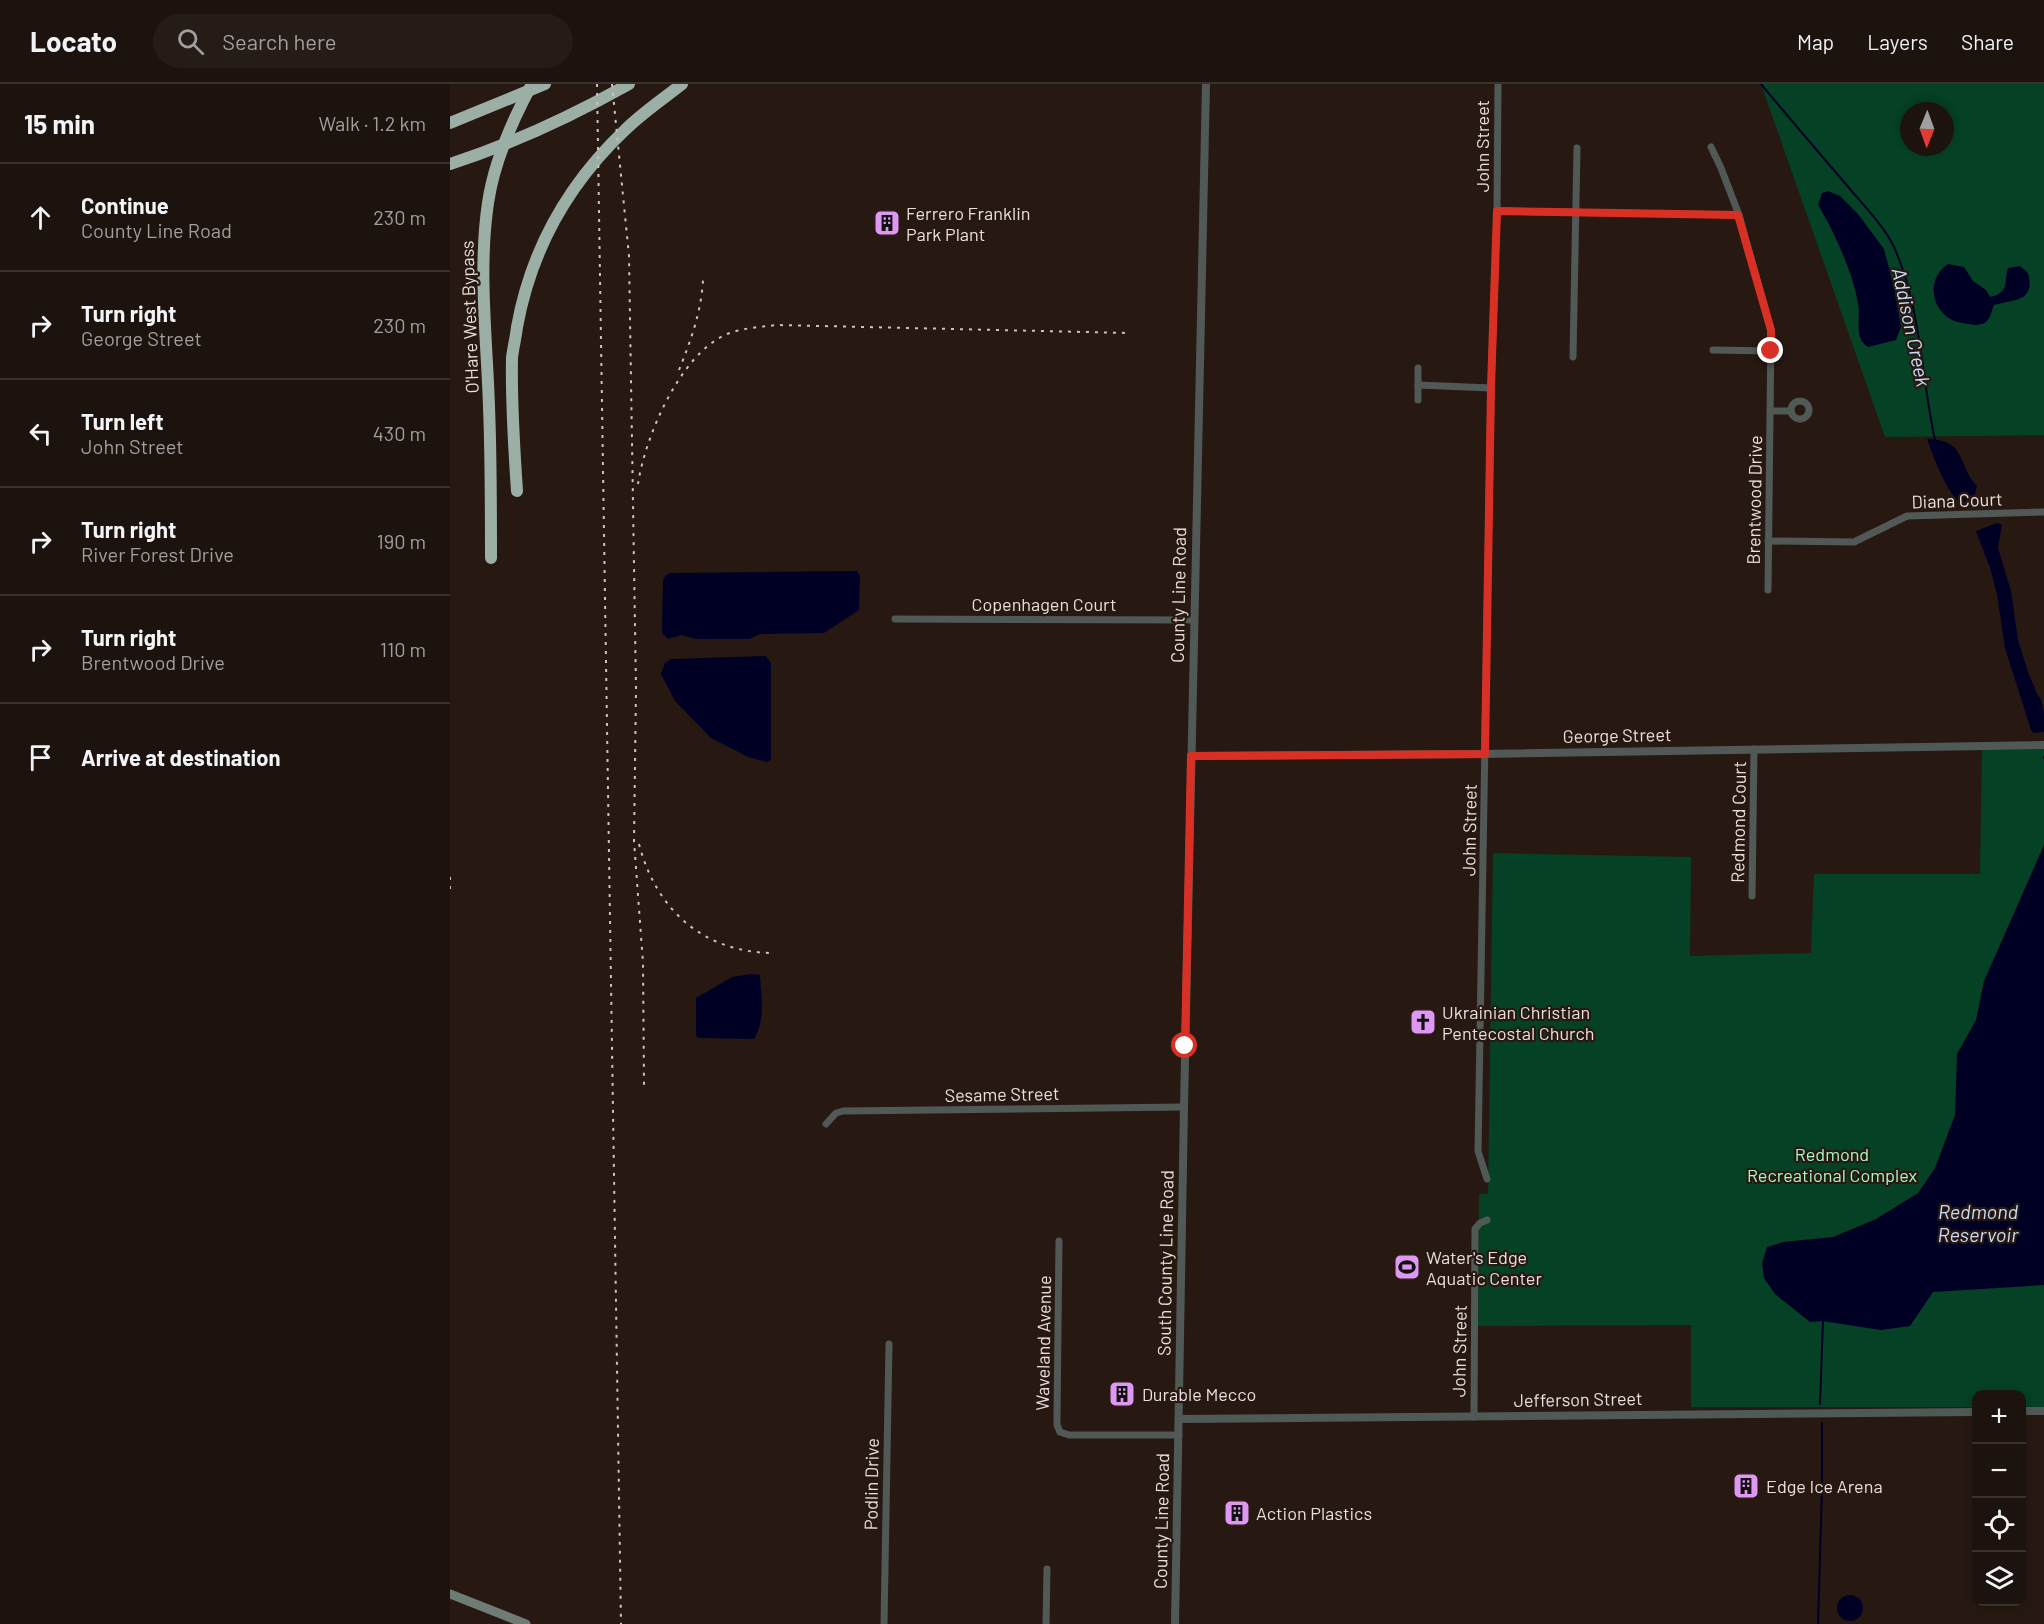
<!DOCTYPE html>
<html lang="en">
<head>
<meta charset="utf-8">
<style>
  :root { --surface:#1d130e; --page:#251c17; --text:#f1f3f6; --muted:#a09e9e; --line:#3b322e }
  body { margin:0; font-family:Barlow,sans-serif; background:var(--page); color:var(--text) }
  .controls { position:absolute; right:18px; bottom:18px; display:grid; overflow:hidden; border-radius:12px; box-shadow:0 3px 9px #0003 }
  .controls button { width:54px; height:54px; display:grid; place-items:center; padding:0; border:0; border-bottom:2px solid var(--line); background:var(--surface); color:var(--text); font:30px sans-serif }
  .compass { position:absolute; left:1450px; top:18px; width:54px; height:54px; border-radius:50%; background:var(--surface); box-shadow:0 3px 9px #0003; rotate:181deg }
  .stop { position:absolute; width:18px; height:18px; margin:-14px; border:4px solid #d93025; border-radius:50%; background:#fff }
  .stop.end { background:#d93025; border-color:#fff; box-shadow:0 2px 6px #0008 }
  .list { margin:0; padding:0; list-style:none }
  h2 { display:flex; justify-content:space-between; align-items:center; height:78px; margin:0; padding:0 24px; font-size:26px }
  h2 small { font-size:20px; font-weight:400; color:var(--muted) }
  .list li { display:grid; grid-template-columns:39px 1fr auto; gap:18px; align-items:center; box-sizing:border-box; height:108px; padding:0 24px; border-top:2px solid var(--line) }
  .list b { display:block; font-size:22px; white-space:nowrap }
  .list p { margin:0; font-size:20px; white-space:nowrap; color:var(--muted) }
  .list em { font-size:20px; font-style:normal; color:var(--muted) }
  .icon { flex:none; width:33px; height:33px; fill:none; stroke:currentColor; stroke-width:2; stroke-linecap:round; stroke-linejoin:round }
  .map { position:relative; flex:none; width:1594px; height:1540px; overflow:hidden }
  header { display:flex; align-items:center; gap:36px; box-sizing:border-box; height:84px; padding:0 30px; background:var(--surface); border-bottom:2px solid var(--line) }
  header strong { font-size:28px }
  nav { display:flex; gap:33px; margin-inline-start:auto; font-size:21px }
  .search { width:420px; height:54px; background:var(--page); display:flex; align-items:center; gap:15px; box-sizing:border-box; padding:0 21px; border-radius:33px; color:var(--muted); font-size:22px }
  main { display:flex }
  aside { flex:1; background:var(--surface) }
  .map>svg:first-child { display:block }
</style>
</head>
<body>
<header>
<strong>Locato</strong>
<div class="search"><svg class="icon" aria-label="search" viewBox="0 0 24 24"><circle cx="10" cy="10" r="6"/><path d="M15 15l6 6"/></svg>Search here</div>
<nav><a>Map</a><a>Layers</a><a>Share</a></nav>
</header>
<main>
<aside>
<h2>15 min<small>Walk · 1.2 km</small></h2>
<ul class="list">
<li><svg class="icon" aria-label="ahead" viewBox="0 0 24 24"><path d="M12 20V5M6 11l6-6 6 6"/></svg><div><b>Continue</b><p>County Line Road</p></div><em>230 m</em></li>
<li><svg class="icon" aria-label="right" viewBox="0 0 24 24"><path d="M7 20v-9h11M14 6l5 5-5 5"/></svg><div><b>Turn right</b><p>George Street</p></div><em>230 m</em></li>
<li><svg class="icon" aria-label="left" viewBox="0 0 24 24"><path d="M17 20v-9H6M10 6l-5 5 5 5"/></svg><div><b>Turn left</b><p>John Street</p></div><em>430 m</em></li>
<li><svg class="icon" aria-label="right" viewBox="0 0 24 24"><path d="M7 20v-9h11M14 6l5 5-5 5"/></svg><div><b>Turn right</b><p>River Forest Drive</p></div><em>190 m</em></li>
<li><svg class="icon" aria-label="right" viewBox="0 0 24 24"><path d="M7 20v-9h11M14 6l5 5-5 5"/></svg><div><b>Turn right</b><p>Brentwood Drive</p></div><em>110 m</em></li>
<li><svg class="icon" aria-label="arrive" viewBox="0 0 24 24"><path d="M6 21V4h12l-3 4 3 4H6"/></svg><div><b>Arrive at destination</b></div></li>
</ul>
</aside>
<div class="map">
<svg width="1594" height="1540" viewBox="0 0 1594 1540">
  <rect width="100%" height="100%" fill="#271912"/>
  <g fill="#054124" fill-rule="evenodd">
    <path d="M1311 0H1594V351L1435 353ZM1459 27H1495V63H1459Z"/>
    <polygon points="1594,665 1594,1324 1572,1324 1572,1310 1526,1310 1526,1323 1241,1323 1241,1241 1028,1242 1029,1110 1038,1110 1043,769 1241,773 1240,872 1361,869 1364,790 1530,790 1532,666"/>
  </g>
  <g fill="#000024">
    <path d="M1378 107 1390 112 1408 130 1434 165 1445 207 1451 243 1446 256 1418 263C1403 254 1411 233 1408 220 1404 191 1383 145 1368 121L1372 109Z"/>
    <path d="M1498 180 1514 183 1523 197 1536 206 1540 213C1561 208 1553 198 1558 184L1570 182 1578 189C1586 218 1564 215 1544 221 1541 227 1541 234 1536 238 1530 242 1524 241 1518 240 1512 239 1505 238 1500 235 1479 222 1478 193 1498 180Z"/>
    <path d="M1477 355C1517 356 1506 378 1527 402L1524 414 1512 419C1498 413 1482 370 1477 355Z"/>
    <polygon points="1547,439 1552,441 1548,464 1561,507 1568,556 1578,588 1588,612 1591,615 1594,628 1594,648 1584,649 1581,646 1555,564 1547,510 1540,484 1526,447"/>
    <polygon points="407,487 410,492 409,526 374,549 310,550 299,555 246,555 231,551 218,555 212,549 213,496 216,491 220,489"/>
    <polygon points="316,572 321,579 321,676 317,678 298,673 261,654 225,617 211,590 215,579 221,575"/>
    <polygon points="1594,761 1594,1201 1483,1208 1460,1242 1431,1246 1372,1237 1360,1238 1325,1210 1314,1194 1312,1179 1317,1163 1333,1158 1383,1153 1426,1135 1468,1109 1485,1084 1505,1031 1507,970 1526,936 1534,897"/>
    <path d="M301 890 310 891C311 912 316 936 304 955L248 954 246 951V914L282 893Z"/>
    <circle cx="1400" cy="1524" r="13"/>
  </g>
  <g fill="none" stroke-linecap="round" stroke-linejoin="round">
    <g stroke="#000024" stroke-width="2">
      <path d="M1311 0C1340 35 1370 70 1400 105 1415 123 1434 142 1444 163 1471 223 1471 292 1485 356"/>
      <polyline points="1594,673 1594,674"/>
      <polyline points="1370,1320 1373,1236"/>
      <polyline points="1368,1540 1372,1405 1372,1339"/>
    </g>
    <g stroke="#515956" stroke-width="7">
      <polyline points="1261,63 1271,84 1289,131 1321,246 1318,506"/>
      <polyline points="1047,127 1289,131"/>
      <polyline points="1263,266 1321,267"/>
      <polyline points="1123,273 1127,64"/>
      <polyline points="968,301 1041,304"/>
      <polyline points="968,316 968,284"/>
      <circle cx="1350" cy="326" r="9"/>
      <polyline points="1321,327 1341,327"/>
      <polyline points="1318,457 1404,458 1457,432 1594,428"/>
      <polyline points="445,535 744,536"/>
      <polyline points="1302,812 1304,665"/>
      <polyline points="376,1040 386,1029 393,1027 734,1023"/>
      <polyline points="1037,1095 1028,1067 1041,304 1047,127 1048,0"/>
      <polyline points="609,1157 607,1333 607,1341 610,1348 619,1351 729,1351"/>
      <polyline points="1024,1333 1025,1145 1030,1139 1037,1136"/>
      <polyline points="434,1540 439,1260"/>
      <polyline points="596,1540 597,1485"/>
    </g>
    <g stroke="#515956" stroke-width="8">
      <polyline points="741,672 1035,670 1594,661"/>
      <polyline points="1572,1327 1594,1327"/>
      <polyline points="730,1335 1526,1328"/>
      <polyline points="725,1540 734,1023 756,0"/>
    </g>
    <polyline stroke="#6f7c76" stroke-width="9" points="0,1510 76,1540"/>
    <g stroke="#9bafa6" stroke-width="12">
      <polyline points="0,39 95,0"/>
      <path d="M0 80C62 60 122 32 179 0"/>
      <path d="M67 407C64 363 61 319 62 274 63 264 66 253 67 243 81 166 118 100 175 46 192 29 213 15 232 0"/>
      <path d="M41 474C41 424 41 373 39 323 37 256 28 186 38 119 44 77 62 37 82 0"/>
    </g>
    <g stroke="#cec3be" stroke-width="2" stroke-dasharray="3 6" stroke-linecap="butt">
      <polyline points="147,0 171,1540"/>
      <polyline points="162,0 179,172 186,605 184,757 193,879 194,1001"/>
      <path d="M229 286C241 256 251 229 253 196"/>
      <path d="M188 400C195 353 230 270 277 250 292 244 310 243 327 241L679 249"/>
      <path d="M189 760C206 826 254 869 324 869"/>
      <polyline points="0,793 0,811"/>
    </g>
  </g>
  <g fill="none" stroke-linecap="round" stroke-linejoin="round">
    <polyline stroke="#d93025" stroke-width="8" points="735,962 741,672 1035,670 1041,303 1047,127 1288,131 1321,246 1321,267"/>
  </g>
  <defs>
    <g id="building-square" transform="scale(1.35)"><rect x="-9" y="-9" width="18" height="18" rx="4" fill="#de98f2" stroke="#271912"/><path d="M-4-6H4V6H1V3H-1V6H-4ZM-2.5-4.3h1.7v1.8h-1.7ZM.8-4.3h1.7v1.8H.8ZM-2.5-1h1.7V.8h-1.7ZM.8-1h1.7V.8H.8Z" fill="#111"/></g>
    <g id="church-square" transform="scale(1.35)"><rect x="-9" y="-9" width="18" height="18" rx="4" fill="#de98f2" stroke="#271912"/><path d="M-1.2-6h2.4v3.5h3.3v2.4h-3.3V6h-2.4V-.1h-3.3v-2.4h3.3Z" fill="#111"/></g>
    <g id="stadium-square" transform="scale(1.35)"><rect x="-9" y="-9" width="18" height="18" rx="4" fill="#de98f2" stroke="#271912"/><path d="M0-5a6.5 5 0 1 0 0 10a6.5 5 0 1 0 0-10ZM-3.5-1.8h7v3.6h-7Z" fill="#111"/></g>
  </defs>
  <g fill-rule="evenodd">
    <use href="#building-square" x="437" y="139"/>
    <use href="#church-square" x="973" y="938"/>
    <use href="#stadium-square" x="957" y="1183"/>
    <use href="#building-square" x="672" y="1310"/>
    <use href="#building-square" x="1296" y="1402"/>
    <use href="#building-square" x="787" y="1429"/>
  </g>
  <g text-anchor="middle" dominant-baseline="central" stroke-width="4.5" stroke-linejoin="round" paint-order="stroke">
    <g font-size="18" fill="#e9deda" stroke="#271912">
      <text transform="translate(1032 62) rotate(-90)">John Street</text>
      <text transform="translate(19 233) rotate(-92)">O'Hare West Bypass</text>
      <text transform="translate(1304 416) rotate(-89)">Brentwood Drive</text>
      <text transform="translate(1507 416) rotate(-2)">Diana Court</text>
      <text transform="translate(728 511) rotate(-89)">County Line Road</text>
      <text x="594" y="520">Copenhagen Court</text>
      <text transform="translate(1167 651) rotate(-1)">George Street</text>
      <text transform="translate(1288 738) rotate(-89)">Redmond Court</text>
      <text transform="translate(1019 746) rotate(-89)">John Street</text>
      <text transform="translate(552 1010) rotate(-1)">Sesame Street</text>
      <text transform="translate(715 1179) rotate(-89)">South County Line Road</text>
      <text transform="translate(593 1259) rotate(-89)">Waveland Avenue</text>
      <text transform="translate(1009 1267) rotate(-89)">John Street</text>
      <text transform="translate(1128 1315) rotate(-1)">Jefferson Street</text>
      <text transform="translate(421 1400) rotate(-89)">Podlin Drive</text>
      <text transform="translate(711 1437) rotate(-89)">County Line Road</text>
    </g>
    <g font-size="18" fill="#e9deda" stroke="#271912" text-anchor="start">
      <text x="456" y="129">Ferrero Franklin<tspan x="456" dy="21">Park Plant</tspan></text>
      <text x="992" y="928">Ukrainian Christian<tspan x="992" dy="21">Pentecostal Church</tspan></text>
      <text x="976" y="1173">Water's Edge<tspan x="976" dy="21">Aquatic Center</tspan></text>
      <text x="692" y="1310">Durable Mecco</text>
      <text x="1316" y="1402">Edge Ice Arena</text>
      <text x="806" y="1429">Action Plastics</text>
    </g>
    <g font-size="18" fill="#a3fac3" stroke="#271912">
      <text x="1382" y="1070">Redmond<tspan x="1382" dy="21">Recreational Complex</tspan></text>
    </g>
    <g font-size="20" font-style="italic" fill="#c7dcf9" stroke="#271912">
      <text transform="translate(1462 243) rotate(78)">Addison Creek</text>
      <text x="1528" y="1127">Redmond<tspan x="1528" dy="23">Reservoir</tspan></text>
    </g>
  </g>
</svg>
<div class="controls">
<button>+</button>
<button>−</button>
<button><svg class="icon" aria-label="locate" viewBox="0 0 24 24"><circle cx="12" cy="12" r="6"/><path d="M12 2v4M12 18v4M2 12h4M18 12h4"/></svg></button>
<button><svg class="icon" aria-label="layers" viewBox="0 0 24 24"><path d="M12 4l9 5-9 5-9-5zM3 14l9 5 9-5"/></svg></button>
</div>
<svg class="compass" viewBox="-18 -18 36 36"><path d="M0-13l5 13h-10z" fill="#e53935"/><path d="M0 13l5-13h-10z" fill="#a09e9e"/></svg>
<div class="stop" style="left:735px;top:962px"></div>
<div class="stop end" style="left:1321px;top:267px"></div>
</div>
</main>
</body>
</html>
